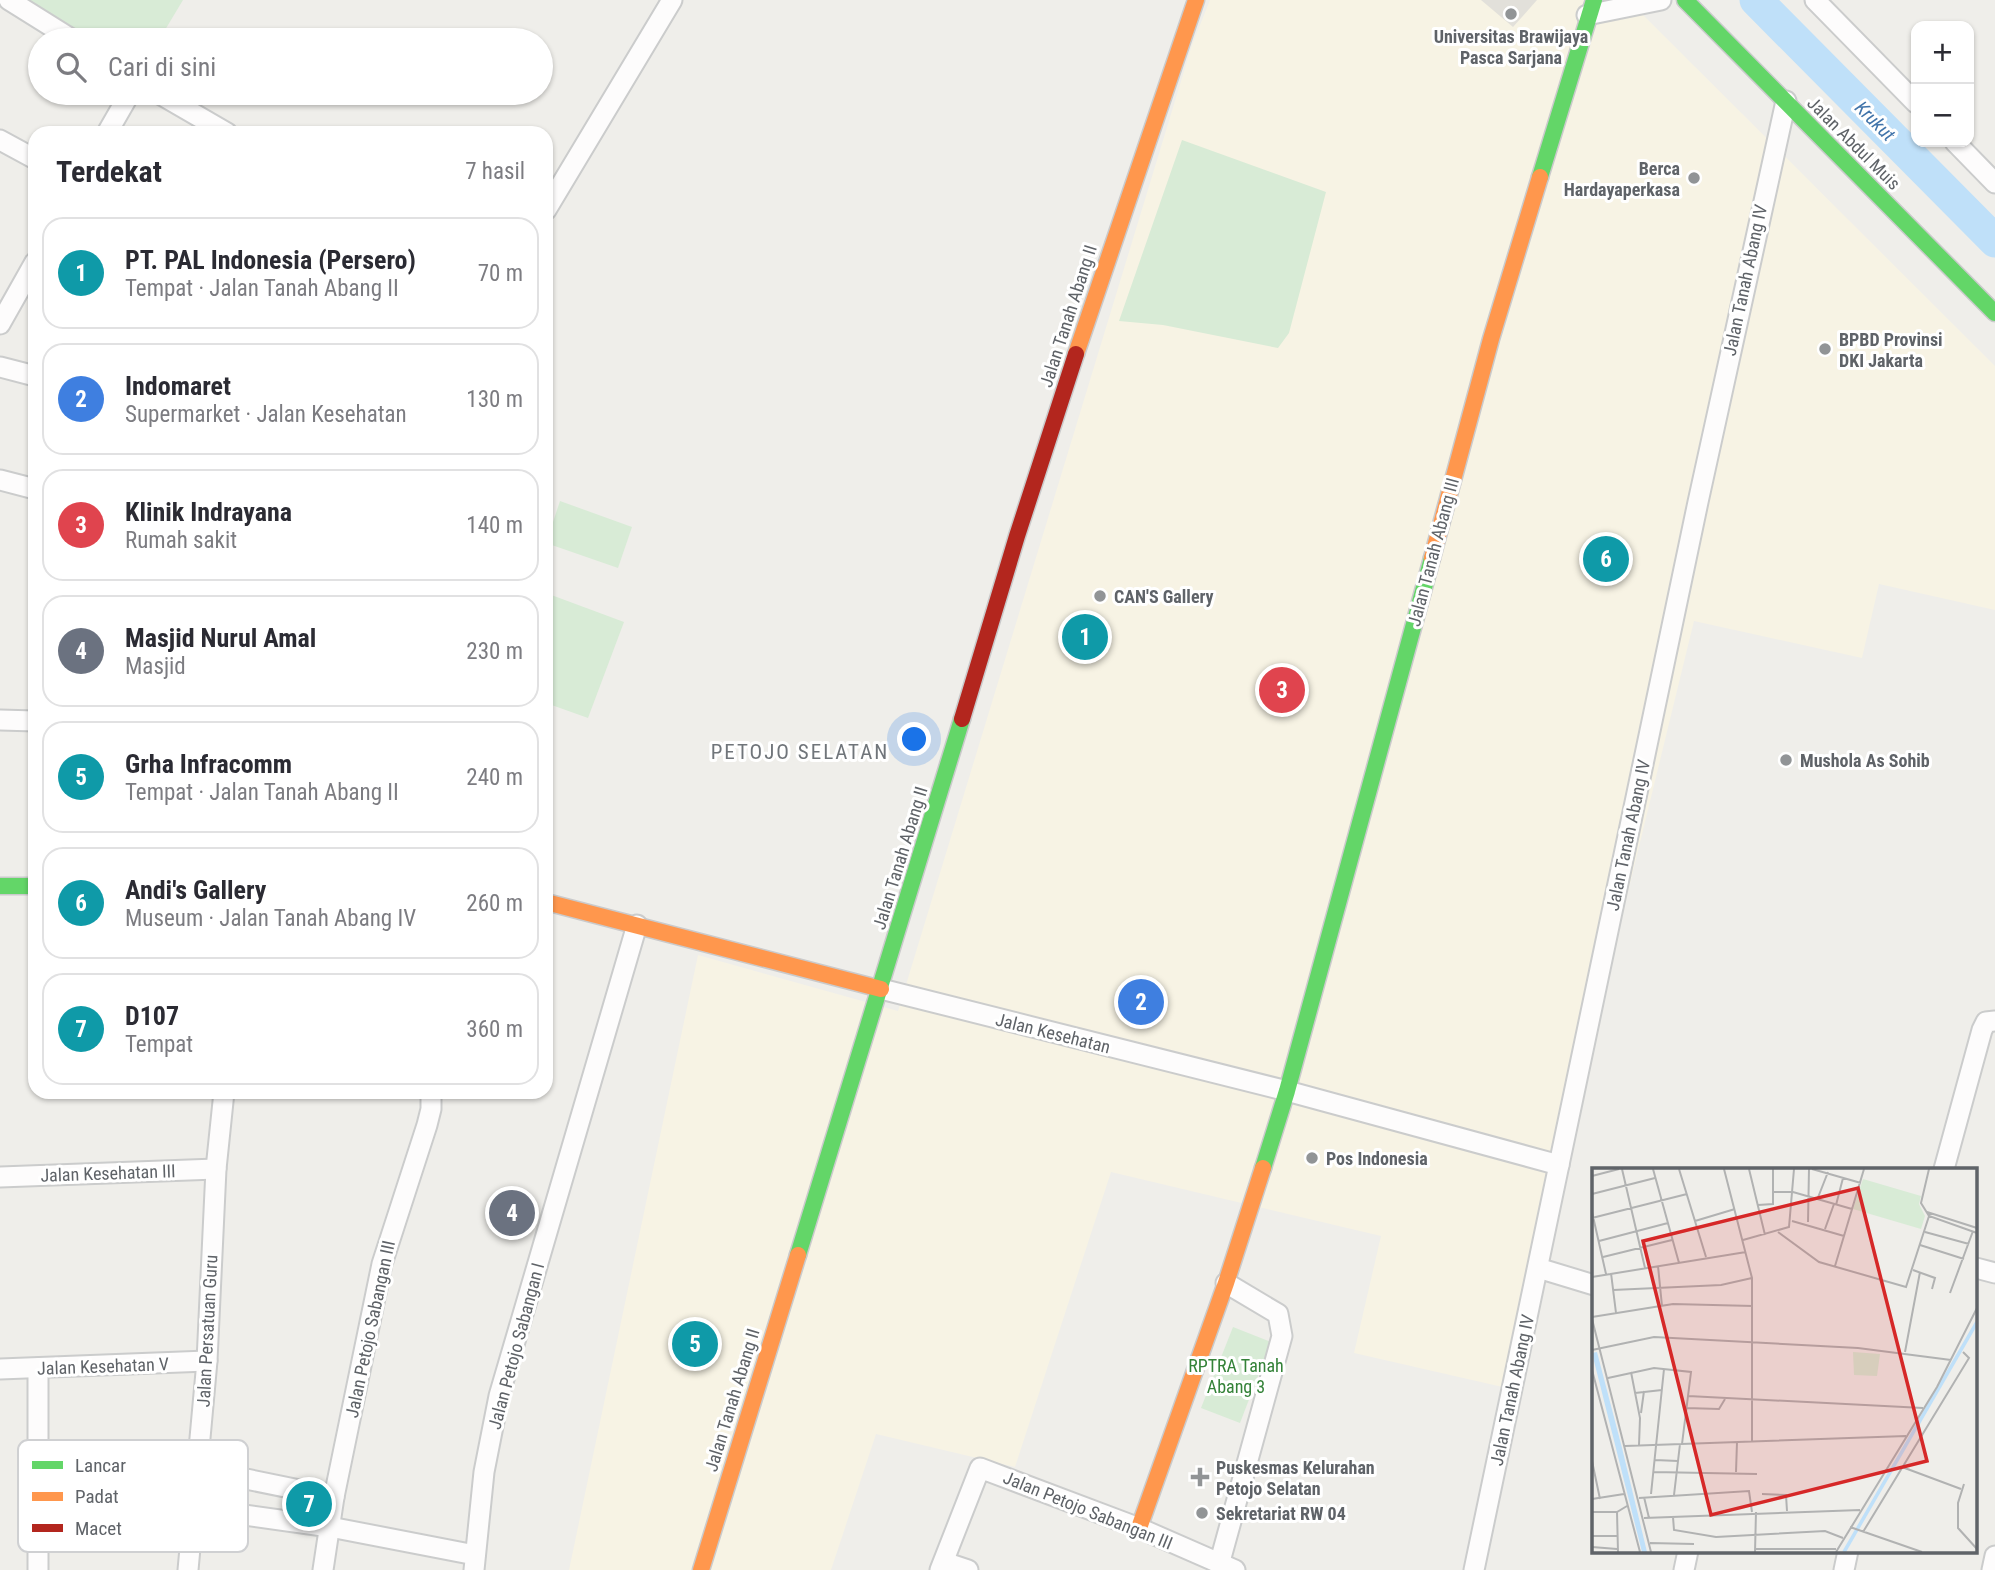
<!DOCTYPE html>
<html lang="id">
<head>
<meta charset="utf-8">
<style>
  :root { --surface:#fff; --page:#f2f2f3; --text:#2b2b33; --muted:#7c7c81; --line:#e1e1e2; --accent:#0b8043 }
  body { margin:0; font-family:"Roboto Condensed",sans-serif; background:var(--page); color:var(--text) }
  .controls { position:absolute; right:21px; top:21px; display:grid; overflow:hidden; border-radius:14px; box-shadow:0 2px 5px #0004 }
  .controls button { width:63px; height:63px; display:grid; place-items:center; padding:0; border:0; border-bottom:2px solid var(--line); background:var(--surface); color:var(--text); font:35px sans-serif }
  .you { position:absolute; left:915px; top:740px; width:24px; height:24px; margin:-18px; border:5px solid #fff; border-radius:50%; background:#1a73e8; box-shadow:0 0 0 10px #1a73e833 }
  .badge { display:grid; place-items:center; width:46px; height:46px; border-radius:50%; background:var(--accent); color:#fff; font-size:23px; font-weight:700 }
  .pin { position:absolute; translate:-50% -50%; border:4px solid #fff; box-shadow:0 2px 7px #0006 }
  .list { margin:0; padding:0; list-style:none }
  h2 { display:flex; justify-content:space-between; align-items:center; height:91px; margin:0; padding:0 28px; font-size:30px }
  h2 small { font-size:23px; font-weight:400; color:var(--muted) }
  .list li { display:grid; grid-template-columns:46px 1fr auto; gap:21px; align-items:center; box-sizing:border-box; height:112px; margin:0 14px 14px; padding:0 14px; border:2px solid var(--line); border-radius:21px }
  .list b { display:block; font-size:26px; white-space:nowrap }
  .list p { margin:0; font-size:23px; white-space:nowrap; color:var(--muted) }
  .list em { font-size:23px; font-style:normal; color:var(--muted) }
  .icon { flex:none; width:38px; height:38px; fill:none; stroke:currentColor; stroke-width:2; stroke-linecap:round; stroke-linejoin:round }
  .map { position:relative; flex:none; width:1995px; height:1570px; overflow:hidden }
  .search { position:absolute; background:var(--surface); box-shadow:0 2px 5px #0004; left:28px; top:28px; width:525px; height:77px; display:flex; align-items:center; gap:18px; box-sizing:border-box; padding:0 24px; border-radius:38px; color:var(--muted); font-size:26px }
  .panel { position:absolute; background:var(--surface); box-shadow:0 2px 5px #0004; left:28px; top:126px; width:525px; height:973px; border-radius:21px }
  .map>svg:first-child { display:block }
</style>
</head>
<body>
<div class="map">
<svg width="1995" height="1570" viewBox="0 0 1995 1570">
  <rect width="100%" height="100%" fill="#efeeea"/>
  <polygon fill="#f7f3e4" points="1210,0 1628,0 1995,366 1995,610 1879,584 1862,658 1694,621 1507,1388 1354,1353 1381,1236 1111,1172 1015,1467 876,1434 831,1570 569,1570 698,955 898,1011 1192,45"/>
  <polygon fill="#e2e0da" points="1481,0 1537,0 1513,27"/>
  <g fill="#d8ebd6">
    <polygon points="25,0 183,0 159,40 88,40"/>
    <polygon points="1182,140 1326,192 1289,333 1278,348 1163,325 1119,321"/>
    <polygon points="560,501 632,527 618,568 546,543"/>
    <polygon points="546,593 624,622 588,718 546,703"/>
    <polygon points="1233,1327 1271,1342 1240,1423 1201,1408"/>
  </g>
  <g fill="none" stroke-linecap="round" stroke-linejoin="round">
    <polyline stroke="#bfe0f9" stroke-width="33" points="1756,0 1995,241"/>
    <g stroke="#cbcccc" stroke-width="23">
      <g id="street">
        <polyline points="9,0 73,40"/>
        <polyline points="1815,0 1916,103"/>
        <polyline points="1587,15 1661,0"/>
        <polyline points="158,93 227,133"/>
        <polyline points="107,133 130,93"/>
        <polyline points="0,140 35,159"/>
        <polyline points="1955,142 1995,183"/>
        <polyline points="546,210 672,0"/>
        <polyline points="0,324 35,262"/>
        <polyline points="0,367 35,376"/>
        <polyline points="0,480 35,489"/>
        <polyline points="0,720 35,721"/>
        <polyline points="881,989 1287,1091 1559,1165"/>
        <polyline points="1944,1169 1982,1030 1986,1022 1995,1021"/>
        <polyline points="0,1177 216,1169"/>
        <polyline points="1538,1268 1594,1285"/>
        <polyline points="1976,1268 1995,1273"/>
        <polyline points="38,1368 38,1570"/>
        <polyline points="0,1369 207,1361"/>
        <polyline points="197,1469 334,1497"/>
        <polyline points="194,1508 330,1527 475,1555"/>
        <polyline points="944,1562 968,1570"/>
        <polyline points="1219,1565 1282,1336 1278,1314 1226,1283"/>
        <polyline points="188,1570 207,1361 216,1169 224,1092"/>
        <polyline points="323,1570 334,1497 382,1264 427,1125 431,1109 431,1092"/>
        <polyline points="474,1570 484,1472 499,1396 637,925"/>
        <polyline points="940,1570 980,1468 1139,1528 1235,1570"/>
        <polyline points="1474,1570 1698,502 1786,101"/>
        <polyline points="1684,1570 1688,1551"/>
        <polyline points="1844,1570 1848,1551"/>
        <polyline points="1992,1570 1995,1556"/>
      </g>
    </g>
    <g stroke="#cacacb" stroke-width="19">
      <g id="fast">
        <polyline points="1685,0 1995,313"/>
        <polyline points="1540,177 1594,0"/>
        <polyline points="0,886 35,886"/>
        <polyline points="1263,1168 1287,1091 1432,558"/>
        <polyline points="798,1255 962,719"/>
      </g>
    </g>
    <g stroke="#cacacb" stroke-width="19">
      <g id="slow">
        <polyline points="1076,354 1196,0"/>
        <polyline points="1432,558 1491,339 1540,177"/>
        <polyline points="546,902 881,989"/>
        <polyline points="1139,1528 1226,1283 1263,1168"/>
        <polyline points="701,1570 798,1255"/>
      </g>
    </g>
    <g stroke="#cacacb" stroke-width="19">
      <polyline id="jam" points="962,719 1017,536 1076,354"/>
    </g>
    <use href="#street" stroke="#fdfcfc" stroke-width="19"/>
    <use href="#fast" stroke="#63d668" stroke-width="16"/>
    <use href="#slow" stroke="#ff974d" stroke-width="16"/>
    <use href="#jam" stroke="#b3261e" stroke-width="16"/>
  </g>
  <g fill="#919496" stroke="#fff" stroke-width="2.5">
    <circle cx="1511" cy="14" r="7"/>
    <circle cx="1694" cy="178" r="7"/>
    <circle cx="1825" cy="349" r="7"/>
    <circle cx="1100" cy="596" r="7"/>
    <circle cx="1786" cy="760" r="7"/>
    <circle cx="1312" cy="1158" r="7"/>
    <path d="M1196.5 1466.5h7v7h7v7h-7v7h-7v-7h-7v-7h7z"/>
    <circle cx="1202" cy="1513" r="7"/>
  </g>
  <g text-anchor="middle" dominant-baseline="central" stroke-width="6" stroke-linejoin="round" paint-order="stroke">
    <g font-size="18" font-weight="bold" fill="#5f6368" stroke="#fff" text-anchor="start">
      <text x="1511" y="36" text-anchor="middle">Universitas Brawijaya<tspan x="1511" dy="21">Pasca Sarjana</tspan></text>
      <text x="1680" y="168" text-anchor="end">Berca<tspan x="1680" dy="21">Hardayaperkasa</tspan></text>
      <text x="1839" y="339">BPBD Provinsi<tspan x="1839" dy="21">DKI Jakarta</tspan></text>
      <text x="1114" y="596">CAN'S Gallery</text>
      <text x="1800" y="760">Mushola As Sohib</text>
      <text x="1326" y="1158">Pos Indonesia</text>
      <text x="1216" y="1467">Puskesmas Kelurahan<tspan x="1216" dy="21">Petojo Selatan</tspan></text>
      <text x="1216" y="1513">Sekretariat RW 04</text>
    </g>
    <g font-size="18" fill="#5f6368" stroke="#fff">
      <text transform="translate(1854 143) rotate(45)">Jalan Abdul Muis</text>
      <text transform="translate(1745 280) rotate(-78)">Jalan Tanah Abang IV</text>
      <text transform="translate(1068 316) rotate(-72)">Jalan Tanah Abang II</text>
      <text transform="translate(1433 552) rotate(-75)">Jalan Tanah Abang III</text>
      <text transform="translate(1628 835) rotate(-78)">Jalan Tanah Abang IV</text>
      <text transform="translate(900 858) rotate(-73)">Jalan Tanah Abang II</text>
      <text transform="translate(1053 1033) rotate(14)">Jalan Kesehatan</text>
      <text transform="translate(108 1173) rotate(-2)">Jalan Kesehatan III</text>
      <text transform="translate(370 1329) rotate(-78)">Jalan Petojo Sabangan III</text>
      <text transform="translate(207 1331) rotate(-87)">Jalan Persatuan Guru</text>
      <text transform="translate(516 1346) rotate(-75)">Jalan Petojo Sabangan I</text>
      <text transform="translate(103 1366) rotate(-2)">Jalan Kesehatan V</text>
      <text transform="translate(1512 1390) rotate(-78)">Jalan Tanah Abang IV</text>
      <text transform="translate(732 1400) rotate(-73)">Jalan Tanah Abang II</text>
      <text transform="translate(1088 1510) rotate(22)">Jalan Petojo Sabangan III</text>
    </g>
    <g font-size="18" fill="#348238" stroke="#fff">
      <text x="1236" y="1365">RPTRA Tanah<tspan x="1236" dy="21">Abang 3</tspan></text>
    </g>
    <g font-size="19" font-style="italic" fill="#4174aa" stroke="#fff">
      <text transform="translate(1875 121) rotate(45)">Krukut</text>
    </g>
    <g font-size="21" letter-spacing="2" fill="#70757a" stroke="#fff">
      <text x="800" y="752">PETOJO SELATAN</text>
    </g>
  </g>
  <g transform="translate(1592 1168)">
    <rect width="385" height="385" fill="#efeeea"/>
    <path d="M271 11 329 28 327 36 333 48 329 61 261 41ZM261 184 288 186 285 208 262 207Z" fill="#d8ebd6"/>
    <path d="M5 184 30 280 55 384H50L0 185Z" fill="#bfe0f9"/>
    <path fill="none" stroke="#bfe0f9" stroke-width="3.5" d="M252 384 385 154"/>
    <path fill="none" stroke="#b1b2b2" stroke-width="2" d="M30 1 53 100M61 1 87 95M87 1 114 89M132 1 160 110V273M157 1 173 67M220 1 269 15M337 1 329 35 337 48 385 65M0 8 27 1M181 24H201L260 41M0 26 63 10M225 32 236 4M166 37 181 36V1M244 37 251 10M0 44 14 106M335 44 385 60M0 50 95 26M103 53 143 41M200 53 252 68M216 54 217 1M233 61 242 36M186 64 227 94 314 119 338 45M333 64 377 76M151 72 197 59 202 1M7 73 76 55M328 77 372 91M11 89 80 72M66 98 70 138M243 98 272 1M321 102 343 110 340 121M19 105 24 145M0 109 154 84M21 122 129 117 160 110M358 125 381 63M0 149 81 136 161 138M0 151 59 384M0 182 62 169 266 180 359 192M313 184 328 104M0 202 48 384M39 204 48 250 47 277M16 210 62 200 99 204 90 276M43 225 70 222M96 228 331 240M94 240 127 241 133 231M49 245 52 223M33 278 314 268M63 292 86 293M0 293 8 331M310 299 369 321M62 304 165 306M144 304 145 274M372 316 366 335V360L385 381M59 326 72 201M170 326 194 327 195 343M82 327 88 276M52 329 57 350M47 330 157 323 160 344M0 331 32 326M0 344H25L35 338M25 344 26 384M81 349 82 362 124 369 233 363 251 370M52 350 268 342M258 359 330 384M271 364 377 190 371 184M0 368H25M58 375 102 376M0 379 25 381M163 381H244M163 384 164 344M244 384 345 219 385 140"/>
    <path fill="#d62828" fill-opacity="0.15" stroke="#d62828" stroke-width="3.5" d="M266 20 335 293 119 347 51 73Z"/>
    <rect width="385" height="385" fill="none" stroke="#5f6368" stroke-width="3.5"/>
  </g>
  <rect x="18" y="1440" width="230" height="112" rx="10" fill="#fff" stroke="#cfd0d2" stroke-width="2"/>
  <rect x="32" y="1461" width="31" height="8" fill="#63d668"/>
  <rect x="32" y="1492" width="31" height="9" fill="#ff974d"/>
  <rect x="32" y="1524" width="31" height="8" fill="#b3261e"/>
  <g font-size="19" fill="#5f6368">
    <text x="75" y="1472">Lancar</text>
    <text x="75" y="1503">Padat</text>
    <text x="75" y="1535">Macet</text>
  </g>
</svg>
<div class="controls">
<button>+</button>
<button>−</button>
</div>
<div class="you"></div>
<div class="pin badge" style="left:1085px;top:637px;background:#0f9aa8">1</div>
<div class="pin badge" style="left:1141px;top:1002px;background:#3f7fe0">2</div>
<div class="pin badge" style="left:1282px;top:690px;background:#e0444e">3</div>
<div class="pin badge" style="left:512px;top:1213px;background:#6b7280">4</div>
<div class="pin badge" style="left:695px;top:1344px;background:#0f9aa8">5</div>
<div class="pin badge" style="left:1606px;top:559px;background:#0f9aa8">6</div>
<div class="pin badge" style="left:309px;top:1504px;background:#0f9aa8">7</div>
<div class="search"><svg class="icon" aria-label="search" viewBox="0 0 24 24"><circle cx="10" cy="10" r="6"/><path d="M15 15l6 6"/></svg>Cari di sini</div>
<section class="panel">
<h2>Terdekat<small>7 hasil</small></h2>
<ul class="list">
<li><span class="badge" style="background:#0f9aa8">1</span><div><b>PT. PAL Indonesia (Persero)</b><p>Tempat · Jalan Tanah Abang II</p></div><em>70 m</em></li>
<li><span class="badge" style="background:#3f7fe0">2</span><div><b>Indomaret</b><p>Supermarket · Jalan Kesehatan</p></div><em>130 m</em></li>
<li><span class="badge" style="background:#e0444e">3</span><div><b>Klinik Indrayana</b><p>Rumah sakit</p></div><em>140 m</em></li>
<li><span class="badge" style="background:#6b7280">4</span><div><b>Masjid Nurul Amal</b><p>Masjid</p></div><em>230 m</em></li>
<li><span class="badge" style="background:#0f9aa8">5</span><div><b>Grha Infracomm</b><p>Tempat · Jalan Tanah Abang II</p></div><em>240 m</em></li>
<li><span class="badge" style="background:#0f9aa8">6</span><div><b>Andi's Gallery</b><p>Museum · Jalan Tanah Abang IV</p></div><em>260 m</em></li>
<li><span class="badge" style="background:#0f9aa8">7</span><div><b>D107</b><p>Tempat</p></div><em>360 m</em></li>
</ul>
</section>
</div>
</body>
</html>
